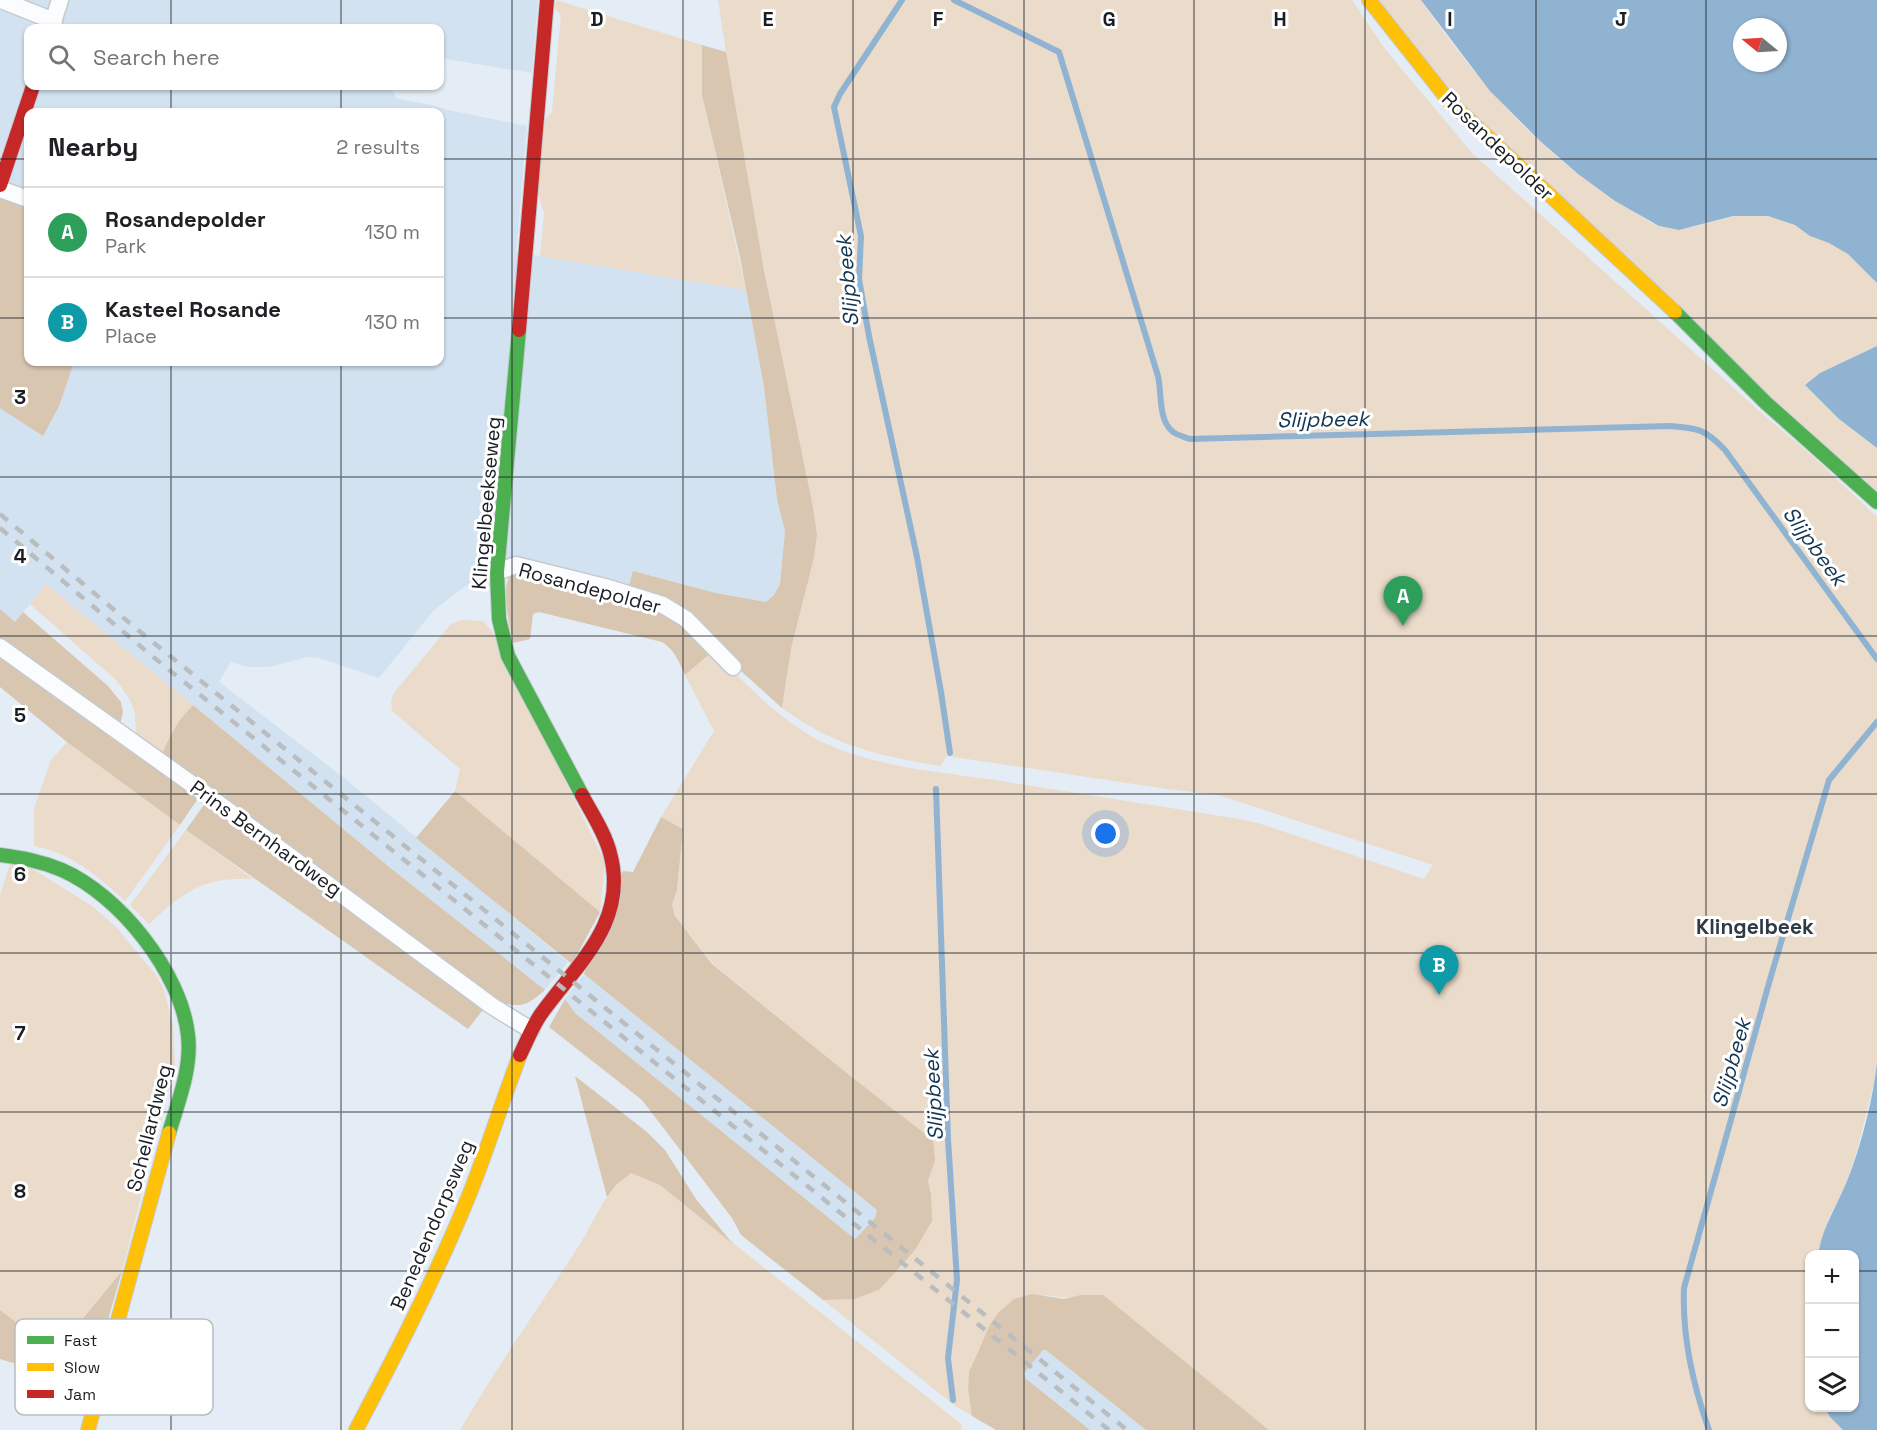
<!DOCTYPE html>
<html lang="en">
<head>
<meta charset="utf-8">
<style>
  :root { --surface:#fff; --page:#f6f6f6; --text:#202124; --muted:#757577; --line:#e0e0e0; --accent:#ea580c }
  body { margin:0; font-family:"Space Grotesk",sans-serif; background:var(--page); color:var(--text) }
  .controls { position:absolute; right:18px; bottom:18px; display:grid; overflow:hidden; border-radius:12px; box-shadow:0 2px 4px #0004 }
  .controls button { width:54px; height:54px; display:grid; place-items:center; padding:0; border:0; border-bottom:2px solid var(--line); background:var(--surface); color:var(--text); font:30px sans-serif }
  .compass { position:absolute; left:1733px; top:18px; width:54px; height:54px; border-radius:50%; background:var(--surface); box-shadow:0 2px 4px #0004; rotate:288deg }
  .you { position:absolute; left:1106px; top:834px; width:21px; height:21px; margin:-15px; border:4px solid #fff; border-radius:50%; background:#1a73e8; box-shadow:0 0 0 9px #1a73e833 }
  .badge { display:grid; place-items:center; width:39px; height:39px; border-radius:50%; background:var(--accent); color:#fff; font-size:20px; font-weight:700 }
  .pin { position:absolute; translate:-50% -50px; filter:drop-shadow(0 2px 3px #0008) }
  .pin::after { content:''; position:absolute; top:32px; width:21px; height:18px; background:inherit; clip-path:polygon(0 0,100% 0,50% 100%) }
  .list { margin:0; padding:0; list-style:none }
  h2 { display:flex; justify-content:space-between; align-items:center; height:78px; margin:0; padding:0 24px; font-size:26px }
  h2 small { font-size:20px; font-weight:400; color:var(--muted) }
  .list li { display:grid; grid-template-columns:39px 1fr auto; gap:18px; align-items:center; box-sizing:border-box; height:90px; padding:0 24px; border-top:2px solid var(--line) }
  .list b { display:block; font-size:22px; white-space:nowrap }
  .list p { margin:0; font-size:20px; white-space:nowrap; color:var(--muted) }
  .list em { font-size:20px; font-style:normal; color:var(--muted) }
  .icon { flex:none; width:33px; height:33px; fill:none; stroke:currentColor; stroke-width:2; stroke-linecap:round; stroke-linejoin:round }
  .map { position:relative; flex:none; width:1877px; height:1430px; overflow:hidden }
  .search { position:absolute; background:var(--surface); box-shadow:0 2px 4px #0004; left:24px; top:24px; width:420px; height:66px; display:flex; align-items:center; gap:15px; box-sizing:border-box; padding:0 21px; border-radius:12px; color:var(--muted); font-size:22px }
  .panel { position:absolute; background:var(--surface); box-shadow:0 2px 4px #0004; left:24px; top:108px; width:420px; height:258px; border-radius:12px }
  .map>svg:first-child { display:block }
</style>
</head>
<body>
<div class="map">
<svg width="1877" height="1430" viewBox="0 0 1877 1430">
  <rect width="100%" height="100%" fill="#e4edf5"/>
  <g fill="#d3e2f0">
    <polygon points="0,0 538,0 532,73 440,58 440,28 28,28 28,86 390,86 397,99 432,105 448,110 527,126 516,252 746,290 764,387 777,499 785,531 780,584 774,595 766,602 716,593 634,571 628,590 514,558 484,572 434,610 379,678 319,658 308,657 269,667 248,667 231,662 219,682 343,777 568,962 545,990 393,870 46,584 15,622 0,609 0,405 28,362 440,362 440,112 28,112 28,244 0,243"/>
    <polygon points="584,974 877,1210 875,1218 855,1239 575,1013 565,999"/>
    <polygon points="1042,1350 1046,1350 1146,1430 1090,1430 1025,1378 1024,1373"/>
  </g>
  <g fill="#eadbca">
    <polygon points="556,0 702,45 702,95 746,290 540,256 544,213 538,194 545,119 552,112 561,15 555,8"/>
    <path d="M718 0H1352L1385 49 1473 154 1766 417 1810 454 1877 517V1064L1875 1079 1856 1154 1844 1189 1828 1219 1819 1254H1810V1408H1825L1830 1417 1843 1430H1269L1103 1296C1081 1295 1067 1300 1046 1295L969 1372 968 1389 972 1416 955 1406 823 1300 855 1299 931 1194 928 1181 931 1173 899 1113 848 1074 713 964 675 916 672 905 677 890 683 829 661 817 714 731 685 675 713 651C746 684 778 719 820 741 871 766 932 771 988 779 1071 792 1155 805 1239 819L1258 823 1424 879 1433 865 1218 795 1167 789 947 756 940 766C877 755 836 747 782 708L791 649 814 558 817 535 813 507C777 339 743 170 718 0Z"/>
    <path d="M1375 0H1421C1476 80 1543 158 1628 208 1638 214 1649 223 1659 226 1683 234 1707 222 1730 217 1751 213 1778 215 1797 226 1802 229 1806 234 1811 236 1817 239 1823 240 1829 242 1848 251 1863 267 1877 283V346L1820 373 1805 385 1839 419 1877 448V497L1472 115Z"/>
    <path d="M46 584 193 705C178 720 170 735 162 754L136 735 135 713 129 698 116 680 30 604Z"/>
    <polygon points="461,620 483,621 492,631 605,862 600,912 455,791 460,769 392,711 391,701 393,694 451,624"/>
    <path d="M67 742 180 825 125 901C98 876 71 853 34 846V808L51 760Z"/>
    <path d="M186 830 253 879C204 876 183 892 149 924L130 905Z"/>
    <polygon points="10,864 31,868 92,906 116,927 156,975 164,990 173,1026 175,1065 122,1271 54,1352 0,1310 0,895"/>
    <path d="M631 1173 660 1185 961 1424 962 1430H460C497 1367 538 1308 578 1247 597 1218 601 1195 631 1173Z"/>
  </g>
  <g fill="#d8c6b0">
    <polygon points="702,45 726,52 764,270 813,507 817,535 814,558 791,649 782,708 741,671 716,642 628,590 633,571 716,593 766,602 774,595 780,584 785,531 777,499 764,387 740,257 702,95"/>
    <polygon points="0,197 28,207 28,362 74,362 59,406 43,436 0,408"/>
    <path d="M517 574 662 609 713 651 685 675C679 662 675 650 662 642L539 612 533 614 530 639 513 643C510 627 501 589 510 576Z"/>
    <polygon points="0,609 15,622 23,612 108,686 121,702 123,712 120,725 0,638"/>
    <polygon points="0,653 199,797 180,825 67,742 0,687"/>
    <path d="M193 705 393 870 545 990C526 1006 523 1008 498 1002L162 754C170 735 178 720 193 705Z"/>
    <polygon points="455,791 600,912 572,964 416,838"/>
    <polygon points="206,802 482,1006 482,1011 468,1029 186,830"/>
    <polygon points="661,817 683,829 677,890 672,905 675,916 712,964 848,1074 933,1140 935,1160 928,1181 931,1194 932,1221 915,1250 880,1289 855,1299 823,1300 741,1235 732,1218 642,1100 549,1027 565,999 575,1013 855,1239 875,1218 877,1210 584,974 623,871 633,872"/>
    <polygon points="575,1076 647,1132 665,1150 696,1199 733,1244 660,1185 631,1173 616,1185 607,1197"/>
    <polygon points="122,1271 89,1386 0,1359 0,1310 55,1352"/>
    <polygon points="1032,1294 1064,1299 1081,1295 1103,1295 1269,1430 1146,1430 1046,1350 1043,1350 1024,1373 1025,1378 1090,1430 996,1430 972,1416 968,1389 969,1372 990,1325 998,1313 1014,1299"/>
  </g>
  <g fill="#90b3d2" fill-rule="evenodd">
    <path d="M1421 0H1877V283L1848 254 1829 243 1810 236 1795 225 1768 216H1733L1679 230 1659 226 1615 201 1578 174 1540 141 1490 91ZM1742 27H1778V63H1742Z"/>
    <polygon points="1877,346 1877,448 1839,419 1805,385 1820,373"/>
    <path d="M1877 1063V1430H1843L1830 1417 1825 1408H1854V1254H1819V1250C1824 1224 1838 1204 1847 1181 1861 1147 1873 1099 1877 1063Z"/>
  </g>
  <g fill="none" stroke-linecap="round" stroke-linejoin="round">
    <g stroke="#90b3d2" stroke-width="6">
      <polyline points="902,0 840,94 834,107 861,236 859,279 869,336 917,557 941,692 950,753"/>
      <path d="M954 0 1059 52 1158 376C1162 393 1158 419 1172 431 1176 435 1184 437 1190 439L1670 426C1698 428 1705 429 1725 450L1877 659"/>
      <polyline points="936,789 948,1139 957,1280 948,1358 953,1400"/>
      <path d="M1709 1430C1693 1385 1682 1336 1684 1288L1771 976 1829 780 1877 722"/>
    </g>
    <g stroke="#c4cbd1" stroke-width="19">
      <g id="street">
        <polyline points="1,0 54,21"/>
        <polyline points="51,28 60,0"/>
        <polyline points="0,189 28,199"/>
        <polyline points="497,572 516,565 605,587 663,605 686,619 733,667"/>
        <polyline points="0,647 207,795 492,1006 531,1030"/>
      </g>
    </g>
    <g stroke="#c4cbd1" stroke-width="16">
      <g id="fast">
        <polyline points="1675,312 1766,403 1877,502"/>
        <polyline points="519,330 497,572 499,619 508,656 582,795"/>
        <path d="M0 855C22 858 41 861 62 870 119 895 181 972 188 1035 192 1068 178 1102 169 1133"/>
      </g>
    </g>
    <g stroke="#c4cbd1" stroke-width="16">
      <g id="slow">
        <polyline points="1369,0 1449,101 1675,312"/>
        <polyline points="88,1430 169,1133"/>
        <path d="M356 1430C395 1356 433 1282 465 1205 486 1155 501 1104 520 1055"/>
      </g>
    </g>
    <g stroke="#c4cbd1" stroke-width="16">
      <g id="jam">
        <polyline points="0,185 33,86"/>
        <polyline points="519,330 547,0"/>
        <path d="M520 1055C527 1041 532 1027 541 1014 577 964 629 922 610 853 605 833 592 814 582 795"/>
      </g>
    </g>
    <use href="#street" stroke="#fbfcfe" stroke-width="16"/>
    <use href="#fast" stroke="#4caf50" stroke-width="14"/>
    <use href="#slow" stroke="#ffc107" stroke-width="14"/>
    <use href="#jam" stroke="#c62828" stroke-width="14"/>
    <g stroke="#babdbf" stroke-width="4.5" stroke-dasharray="10 10" stroke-linecap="butt">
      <polyline points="0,514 138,630 1127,1430"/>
      <polyline points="0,528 152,656 1109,1430"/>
    </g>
  </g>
  <path fill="none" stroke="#191e23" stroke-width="1.5" stroke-opacity="0.55" d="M171 0V28M341 0V28M512 0V1430M683 0V1430M853 0V1430M1024 0V1430M1194 0V1430M1365 0V1430M1536 0V1430M1706 0V1430M171 86V112M341 86V112M0 159H28M440 159H1877M0 318H28M440 318H1877M171 362V1430M341 362V1430M0 477H1877M0 636H1877M0 794H1877M0 953H1877M0 1112H1877M0 1271H1810M1854 1271H1877"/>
  <g text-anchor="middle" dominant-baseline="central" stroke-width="6" stroke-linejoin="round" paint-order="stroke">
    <g font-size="20" fill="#191e23" stroke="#fff">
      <text transform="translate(1498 146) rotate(44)">Rosandepolder</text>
      <text transform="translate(486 503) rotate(-85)">Klingelbeekseweg</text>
      <text transform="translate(590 588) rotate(15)">Rosandepolder</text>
      <text transform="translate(266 838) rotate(36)">Prins Bernhardweg</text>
      <text transform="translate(149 1128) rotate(-76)">Schellardweg</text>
      <text transform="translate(432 1225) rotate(-67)">Benedendorpsweg</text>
    </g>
    <g font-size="21" font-style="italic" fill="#123552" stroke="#fff">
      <text transform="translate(847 281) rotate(-95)">Slijpbeek</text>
      <text transform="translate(1323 419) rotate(-1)">Slijpbeek</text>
      <text transform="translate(1815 546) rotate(54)">Slijpbeek</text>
      <text transform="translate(1731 1063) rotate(-74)">Slijpbeek</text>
      <text transform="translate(933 1095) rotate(-93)">Slijpbeek</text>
    </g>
    <g font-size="21" font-weight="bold" fill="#2e3a44" stroke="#fff">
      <text x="1755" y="926">Klingelbeek</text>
    </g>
  </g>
  <rect x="15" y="1319" width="198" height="96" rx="9" fill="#fff" stroke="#babcbd" stroke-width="1.5"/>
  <rect x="27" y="1336" width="27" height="8" fill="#4caf50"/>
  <rect x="27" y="1363" width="27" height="8" fill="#ffc107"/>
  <rect x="27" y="1390" width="27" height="8" fill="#c62828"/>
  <g font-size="16" fill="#191e23">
    <text x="64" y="1346">Fast</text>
    <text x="64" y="1373">Slow</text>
    <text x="64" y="1400">Jam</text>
  </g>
  <g font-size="20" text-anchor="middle" font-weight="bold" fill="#191e23" stroke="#fff" stroke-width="6" stroke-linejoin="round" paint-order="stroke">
    <text x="597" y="26">D</text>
    <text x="768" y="26">E</text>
    <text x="938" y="26">F</text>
    <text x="1109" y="26">G</text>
    <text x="1280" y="26">H</text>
    <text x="1450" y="26">I</text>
    <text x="1621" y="26">J</text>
    <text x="20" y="404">3</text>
    <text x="20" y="563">4</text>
    <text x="20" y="722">5</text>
    <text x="20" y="881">6</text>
    <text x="20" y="1040">7</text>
    <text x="20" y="1198">8</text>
  </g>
</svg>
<div class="controls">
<button>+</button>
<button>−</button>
<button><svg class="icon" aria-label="layers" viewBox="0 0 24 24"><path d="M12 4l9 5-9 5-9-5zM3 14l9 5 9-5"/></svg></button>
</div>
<svg class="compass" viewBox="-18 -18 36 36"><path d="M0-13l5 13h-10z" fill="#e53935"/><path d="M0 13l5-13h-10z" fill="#757577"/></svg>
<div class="you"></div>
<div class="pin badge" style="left:1403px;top:626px;background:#2e9e5b">A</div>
<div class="pin badge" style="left:1439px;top:995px;background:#0f9aa8">B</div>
<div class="search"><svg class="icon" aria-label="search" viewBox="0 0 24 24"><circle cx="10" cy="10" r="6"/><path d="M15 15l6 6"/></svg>Search here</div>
<section class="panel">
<h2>Nearby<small>2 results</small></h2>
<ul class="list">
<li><span class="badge" style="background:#2e9e5b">A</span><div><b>Rosandepolder</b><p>Park</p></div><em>130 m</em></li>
<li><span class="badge" style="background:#0f9aa8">B</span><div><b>Kasteel Rosande</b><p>Place</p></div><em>130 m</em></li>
</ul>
</section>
</div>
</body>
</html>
